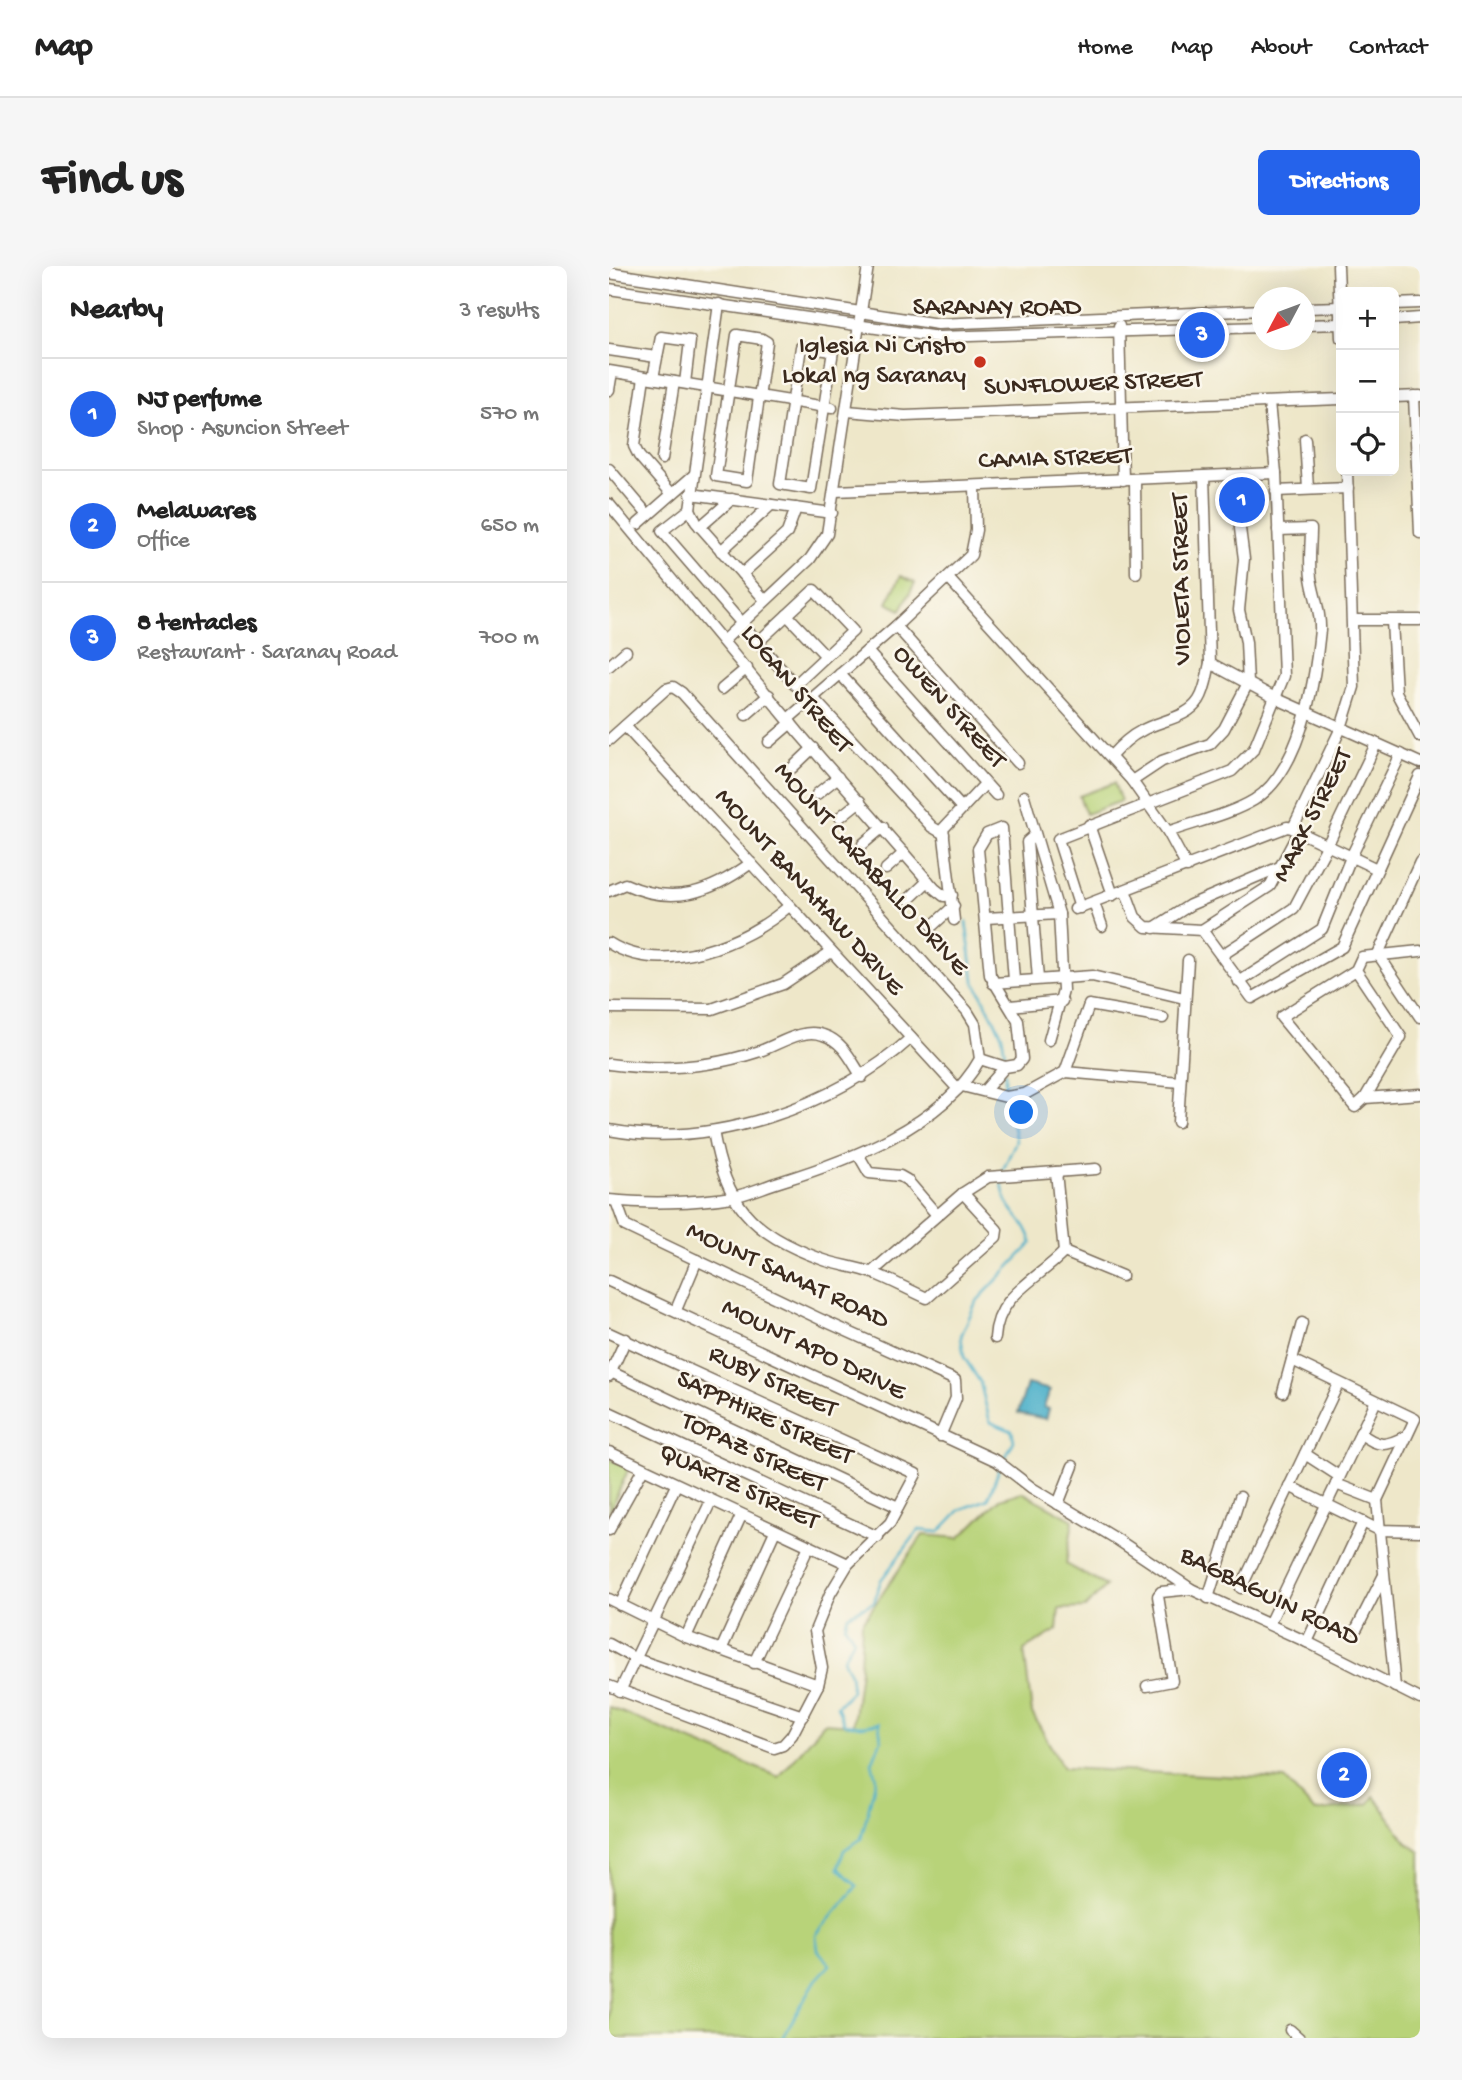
<!DOCTYPE html>
<html lang="en">
<head>
<meta charset="utf-8">
<style>
  :root { --surface:#fff; --page:#f6f6f6; --text:#222; --muted:#767676; --line:#e0e0e0; --accent:#2563eb }
  body { margin:0; font-family:"Gochi Hand",sans-serif; background:var(--page); color:var(--text) }
  .controls { position:absolute; right:21px; top:21px; display:grid; overflow:hidden; border-radius:10px; box-shadow:0 7px 28px #0002 }
  .controls button { width:63px; height:63px; display:grid; place-items:center; padding:0; border:0; border-bottom:2px solid var(--line); background:var(--surface); color:var(--text); font:35px sans-serif }
  .compass { position:absolute; left:643px; top:21px; width:63px; height:63px; border-radius:50%; background:var(--surface); box-shadow:0 7px 28px #0002; rotate:229deg }
  .you { position:absolute; left:413px; top:847px; width:24px; height:24px; margin:-18px; border:5px solid #fff; border-radius:50%; background:#1a73e8; box-shadow:0 0 0 10px #1a73e833 }
  .badge { display:grid; place-items:center; width:46px; height:46px; border-radius:50%; background:var(--accent); color:#fff; font-size:23px; font-weight:700 }
  .pin { position:absolute; translate:-50% -50%; border:4px solid #fff; box-shadow:0 2px 7px #0006 }
  .list { margin:0; padding:0; list-style:none }
  h2 { display:flex; justify-content:space-between; align-items:center; height:91px; margin:0; padding:0 28px; font-size:30px }
  h2 small { font-size:23px; font-weight:400; color:var(--muted) }
  .list li { display:grid; grid-template-columns:46px 1fr auto; gap:21px; align-items:center; box-sizing:border-box; height:112px; padding:0 28px; border-top:2px solid var(--line) }
  .list b { display:block; font-size:26px; white-space:nowrap }
  .list p { margin:0; font-size:23px; white-space:nowrap; color:var(--muted) }
  .list em { font-size:23px; font-style:normal; color:var(--muted) }
  .icon { flex:none; width:38px; height:38px; fill:none; stroke:currentColor; stroke-width:2; stroke-linecap:round; stroke-linejoin:round }
  .map { position:relative; flex:none; width:811px; height:1772px; overflow:hidden; border-radius:10px }
  header { display:flex; align-items:center; gap:42px; box-sizing:border-box; height:98px; padding:0 35px; background:var(--surface); border-bottom:2px solid var(--line) }
  header strong { font-size:33px }
  nav { display:flex; gap:38px; margin-inline-start:auto; font-size:24px }
  .intro { display:flex; align-items:center; justify-content:space-between; box-sizing:border-box; height:168px; padding:0 42px }
  h1 { margin:0; font-size:49px }
  .button { padding:18px 32px; border-radius:10px; background:var(--accent); color:#fff; font-size:24px; font-weight:700 }
  main { display:flex; gap:42px; padding:0 42px }
  aside { flex:1; background:var(--surface); border-radius:10px; box-shadow:0 7px 28px #0002 }
  .map>svg:first-child { display:block }
</style>
</head>
<body>
<header>
<strong>Map</strong>
<nav><a>Home</a><a>Map</a><a>About</a><a>Contact</a></nav>
</header>
<div class="intro"><h1>Find us</h1><a class="button">Directions</a></div>
<main>
<aside>
<h2>Nearby<small>3 results</small></h2>
<ul class="list">
<li><span class="badge">1</span><div><b>NJ perfume</b><p>Shop · Asuncion Street</p></div><em>570 m</em></li>
<li><span class="badge">2</span><div><b>Melawares</b><p>Office</p></div><em>650 m</em></li>
<li><span class="badge">3</span><div><b>8 tentacles</b><p>Restaurant · Saranay Road</p></div><em>700 m</em></li>
</ul>
</aside>
<div class="map">
<svg width="811" height="1772" viewBox="0 0 811 1772">
  <rect width="100%" height="100%" fill="#fbf7ec"/>
  <filter id="ink" filterUnits="userSpaceOnUse"><feTurbulence type="fractalNoise" baseFrequency=".0143" numOctaves="2"/><feDisplacementMap in="SourceGraphic" scale="14" xChannelSelector="R" yChannelSelector="G"/><feConvolveMatrix kernelMatrix="1 2 1 2 8 2 1 2 1" color-interpolation-filters="sRGB"/></filter>
  <filter id="wash" filterUnits="userSpaceOnUse"><feTurbulence type="fractalNoise" baseFrequency=".00686" numOctaves="4" result="noise"/><feDisplacementMap in="SourceGraphic" scale="28" xChannelSelector="R" yChannelSelector="G"/><feGaussianBlur stdDeviation="1.57" result="paint"/><feColorMatrix in="noise" values="0 0 0 0 0 0 0 0 0 0 0 0 0 0 0 0 0 1.4 0 .05"/><feComposite in="paint" operator="in"/></filter>
  <g filter="url(#wash)">
    <rect width="100%" height="100%" fill="#eee7c9"/>
    <g fill="#b8d379" stroke="#7a7e4c" stroke-width="2">
      <polygon points="292,310 306,317 292,344 278,337"/>
      <polygon points="505,517 512,535 477,548 470,530"/>
      <polygon points="0,1193 20,1202 0,1247"/>
      <polygon points="413,1226 464,1254 457,1298 497,1320 476,1342 450,1343 448,1364 415,1384 423,1447 454,1502 675,1513 706,1546 759,1538 765,1530 798,1577 811,1586 811,1772 0,1772 0,1441 170,1511 215,1457 244,1459 251,1403 253,1357 314,1269 350,1272 391,1233"/>
    </g>
    <polygon fill="#4aafc9" stroke="#426c74" stroke-width="2" points="418,1118 441,1124 435,1141 440,1143 437,1153 409,1147"/>
    <g fill="none" stroke-linecap="round" stroke-linejoin="round">
      <g stroke="#4aafc9" stroke-width="2.5">
        <polyline points="357,656 365,714 393,769 397,796"/>
        <polyline points="396,821 396,807"/>
        <polyline points="394,904 407,875 399,836"/>
        <path d="M393 913C394 948 416 948 423 977L367 1036 352 1070 355 1091 371 1116 381 1156 403 1165 405 1175 394 1196"/>
        <polyline points="173,1772 207,1714 221,1699 209,1684 207,1669 248,1620 229,1602 235,1584 252,1573 267,1512 263,1497 272,1474 270,1457 253,1460 235,1458 228,1440 243,1425 241,1408 234,1393 245,1373 236,1360 239,1349 265,1336 272,1314 310,1264 330,1266 351,1244 379,1233 391,1201"/>
      </g>
    </g>
  </g>
  <g filter="url(#ink)">
    <g fill="none" stroke-linecap="round" stroke-linejoin="round">
      <g stroke="#7a6c5a" stroke-width="13">
        <g id="minor">
          <polyline points="729,0 732,72"/>
          <polyline points="0,7 329,58 654,44"/>
          <polyline points="0,23 329,71 654,61"/>
          <polyline points="110,38 81,243 87,256 156,334"/>
          <polyline points="785,38 811,37"/>
          <polyline points="696,42 732,41"/>
          <polyline points="785,54 811,52"/>
          <polyline points="696,59 732,58"/>
          <polyline points="510,60 514,214"/>
          <polygon points="128,69 153,73 158,76 138,215 107,210"/>
          <polygon points="192,81 224,85 202,223 171,218"/>
          <polyline points="0,84 47,91"/>
          <polyline points="0,105 223,142"/>
          <polyline points="35,111 25,180 30,190 63,228"/>
          <polyline points="44,112 52,71 81,75 76,117"/>
          <polyline points="0,124 3,106"/>
          <polyline points="805,130 811,267"/>
          <polyline points="785,131 811,130"/>
          <polyline points="238,145 296,150 732,133"/>
          <polyline points="696,173 699,223"/>
          <polyline points="53,193 65,116"/>
          <polyline points="0,203 39,249"/>
          <polyline points="526,214 527,307"/>
          <polyline points="226,225 667,207"/>
          <polyline points="667,225 739,222"/>
          <polyline points="82,228 223,247"/>
          <polyline points="0,238 189,466 326,623 335,630 343,629"/>
          <polyline points="81,243 53,265 186,419 244,365 205,324 149,376"/>
          <polyline points="29,258 85,209"/>
          <polyline points="91,261 123,233"/>
          <polyline points="112,285 162,239"/>
          <polyline points="133,308 178,267 187,242"/>
          <polyline points="339,312 523,515 559,566 578,601"/>
          <polyline points="178,349 217,390"/>
          <polyline points="745,354 811,354"/>
          <polyline points="783,355 787,426 811,471"/>
          <polyline points="287,360 409,497"/>
          <polyline points="114,375 201,293 218,268 259,0"/>
          <polyline points="258,385 387,529"/>
          <polyline points="601,397 666,432 811,497"/>
          <polyline points="0,400 17,385"/>
          <polyline points="231,408 353,542"/>
          <polyline points="113,423 138,402"/>
          <polyline points="204,432 323,561 335,568"/>
          <polyline points="137,449 160,429"/>
          <polyline points="179,453 287,360 362,289 367,264 366,220"/>
          <polyline points="16,460 349,823"/>
          <path d="M0 474 57 423 64 421 73 427 358 745 366 758 371 793C334 860 238 895 170 916 154 921 139 928 123 931 85 937 38 938 0 934"/>
          <polyline points="160,476 182,457"/>
          <path d="M502 490C511 480 520 471 532 465 550 454 578 453 590 434 597 423 598 409 601 397L595 210"/>
          <polyline points="183,502 204,482"/>
          <polyline points="523,515 553,495 601,478 615,463 639,417 637,376 630,344 635,293 624,209"/>
          <polyline points="208,528 229,511"/>
          <polyline points="415,530 450,648 454,724 440,774"/>
          <polyline points="231,551 251,535"/>
          <polyline points="480,559 504,629"/>
          <polyline points="684,562 732,462 745,421 738,205"/>
          <polyline points="686,564 768,603"/>
          <path d="M559 566C586 556 620 549 645 534 692 505 706 415 711 364 712 347 706 333 703 317 699 300 702 280 702 263L669 264"/>
          <polyline points="426,569 418,576 429,713"/>
          <polyline points="254,578 274,561"/>
          <polyline points="811,596 769,688 811,751"/>
          <polyline points="277,603 295,587"/>
          <polyline points="516,624 526,651 537,661 593,664 661,620 689,567"/>
          <path d="M0 625 16 618C64 640 101 627 142 597"/>
          <polyline points="300,633 319,615"/>
          <polyline points="485,637 493,660"/>
          <polyline points="471,642 449,573 623,505 645,483 675,410 667,207 660,137"/>
          <polyline points="466,643 678,561 684,562"/>
          <polyline points="377,652 450,648"/>
          <polyline points="345,654 334,563 376,518"/>
          <polyline points="323,660 345,640"/>
          <polyline points="545,662 581,639 673,600"/>
          <polyline points="593,664 643,732 733,681 811,510"/>
          <path d="M0 677C54 711 137 678 180 640"/>
          <polyline points="613,689 685,642 718,580 767,478"/>
          <polyline points="747,704 792,771 756,832 746,841 672,751 747,704 753,691 811,685"/>
          <polyline points="630,716 713,663 742,591 792,488"/>
          <polyline points="384,717 483,710 575,732"/>
          <polyline points="401,740 453,735"/>
          <polyline points="0,742 103,743 174,718 222,686"/>
          <polyline points="371,793 396,801 408,799 413,793 409,755 381,709 369,583 378,568 393,562 405,714"/>
          <path d="M0 798C51 805 99 802 148 786 168 780 193 761 214 769 234 775 242 794 253 811"/>
          <polyline points="456,806 480,739 554,752"/>
          <polyline points="353,820 397,831 416,828 456,806 571,816"/>
          <polyline points="376,824 396,801"/>
          <polyline points="756,832 811,828"/>
          <polyline points="569,856 579,694"/>
          <path d="M0 864C102 883 226 841 302 772"/>
          <path d="M104 865C117 938 141 967 212 993 228 999 247 1001 264 1007 282 1014 300 1024 318 1032L387 971 388 964 354 927"/>
          <polyline points="249,888 260,907 291,910 298,914 328,949"/>
          <polyline points="447,906 455,986"/>
          <polyline points="7,935 16,960 211,1053 346,1114 347,1132 331,1170"/>
          <polyline points="455,986 513,1010"/>
          <polyline points="263,1006 354,927 379,911 487,903"/>
          <polyline points="0,1015 388,1195 423,1222 506,1272 582,1323 698,1376 811,1433"/>
          <polyline points="67,1044 88,994"/>
          <polyline points="0,1067 307,1208 281,1257 239,1298 221,1328 206,1365 213,1402 209,1419 183,1469 174,1479 165,1482 0,1420"/>
          <path d="M386 1072C388 1029 427 1015 455 986"/>
          <polyline points="683,1094 806,1153 768,1234 786,1421"/>
          <polyline points="2,1106 289,1241"/>
          <polyline points="0,1110 17,1073"/>
          <polyline points="674,1126 693,1057"/>
          <polyline points="0,1146 269,1271"/>
          <path d="M751 1167C769 1181 777 1181 797 1170"/>
          <polyline points="0,1186 239,1298"/>
          <polyline points="696,1188 730,1210"/>
          <polyline points="727,1218 768,1234"/>
          <polyline points="680,1220 770,1264 811,1265"/>
          <polyline points="449,1238 464,1200"/>
          <polyline points="0,1264 34,1203"/>
          <polyline points="632,1322 729,1118"/>
          <polyline points="599,1332 631,1231"/>
          <polyline points="0,1333 77,1371 209,1419"/>
          <polyline points="11,1339 67,1219"/>
          <polyline points="660,1358 767,1135"/>
          <polyline points="748,1362 774,1311"/>
          <polyline points="77,1371 132,1250"/>
          <polyline points="698,1376 754,1256"/>
          <polyline points="0,1378 27,1393 194,1450"/>
          <polyline points="112,1384 166,1265"/>
          <polyline points="145,1397 200,1280"/>
          <polyline points="538,1420 563,1415 549,1330 552,1326 582,1323"/>
          <polyline points="11,1425 102,1235"/>
          <polyline points="681,1764 690,1772"/>
        </g>
      </g>
      <use href="#minor" stroke="#fff" stroke-width="10"/>
    </g>
  </g>
  <circle fill="#c8321e" stroke="#fbf7ec" stroke-width="2.5" cx="371" cy="96" r="7"/>
  <g text-anchor="middle" dominant-baseline="central" stroke-width="5" stroke-linejoin="round" paint-order="stroke">
    <g font-size="26" fill="#3b2a1e" stroke="#fbf7ec">
      <text x="388" y="43">SARANAY ROAD</text>
      <text transform="translate(484 119) rotate(-2)">SUNFLOWER STREET</text>
      <text transform="translate(446 194) rotate(-2)">CAMIA STREET</text>
      <text transform="translate(574 313) rotate(-91)">VIOLETA STREET</text>
      <text transform="translate(186 424) rotate(50)">LOGAN STREET</text>
      <text transform="translate(339 442) rotate(48)">OWEN STREET</text>
      <text transform="translate(705 550) rotate(-63)">MARK STREET</text>
      <text transform="translate(261 604) rotate(48)">MOUNT CARABALLO DRIVE</text>
      <text transform="translate(199 627) rotate(48)">MOUNT BANAHAW DRIVE</text>
      <text transform="translate(178 1011) rotate(25)">MOUNT SAMAT ROAD</text>
      <text transform="translate(204 1085) rotate(26)">MOUNT APO DRIVE</text>
      <text transform="translate(163 1117) rotate(25)">RUBY STREET</text>
      <text transform="translate(155 1153) rotate(25)">SAPPHIRE STREET</text>
      <text transform="translate(144 1188) rotate(25)">TOPAZ STREET</text>
      <text transform="translate(129 1222) rotate(25)">QUARTZ STREET</text>
      <text transform="translate(660 1332) rotate(26)">BAGBAGUIN ROAD</text>
    </g>
    <g font-size="26" fill="#3b2a1e" stroke="#fbf7ec" text-anchor="end">
      <text x="357" y="81">Iglesia Ni Cristo<tspan x="357" dy="30">Lokal ng Saranay</tspan></text>
    </g>
  </g>
</svg>
<div class="controls">
<button>+</button>
<button>−</button>
<button><svg class="icon" aria-label="locate" viewBox="0 0 24 24"><circle cx="12" cy="12" r="6"/><path d="M12 2v4M12 18v4M2 12h4M18 12h4"/></svg></button>
</div>
<svg class="compass" viewBox="-18 -18 36 36"><path d="M0-13l5 13h-10z" fill="#e53935"/><path d="M0 13l5-13h-10z" fill="#767676"/></svg>
<div class="you"></div>
<div class="pin badge" style="left:633px;top:234px">1</div>
<div class="pin badge" style="left:735px;top:1509px">2</div>
<div class="pin badge" style="left:593px;top:69px">3</div>
</div>
</main>
</body>
</html>
